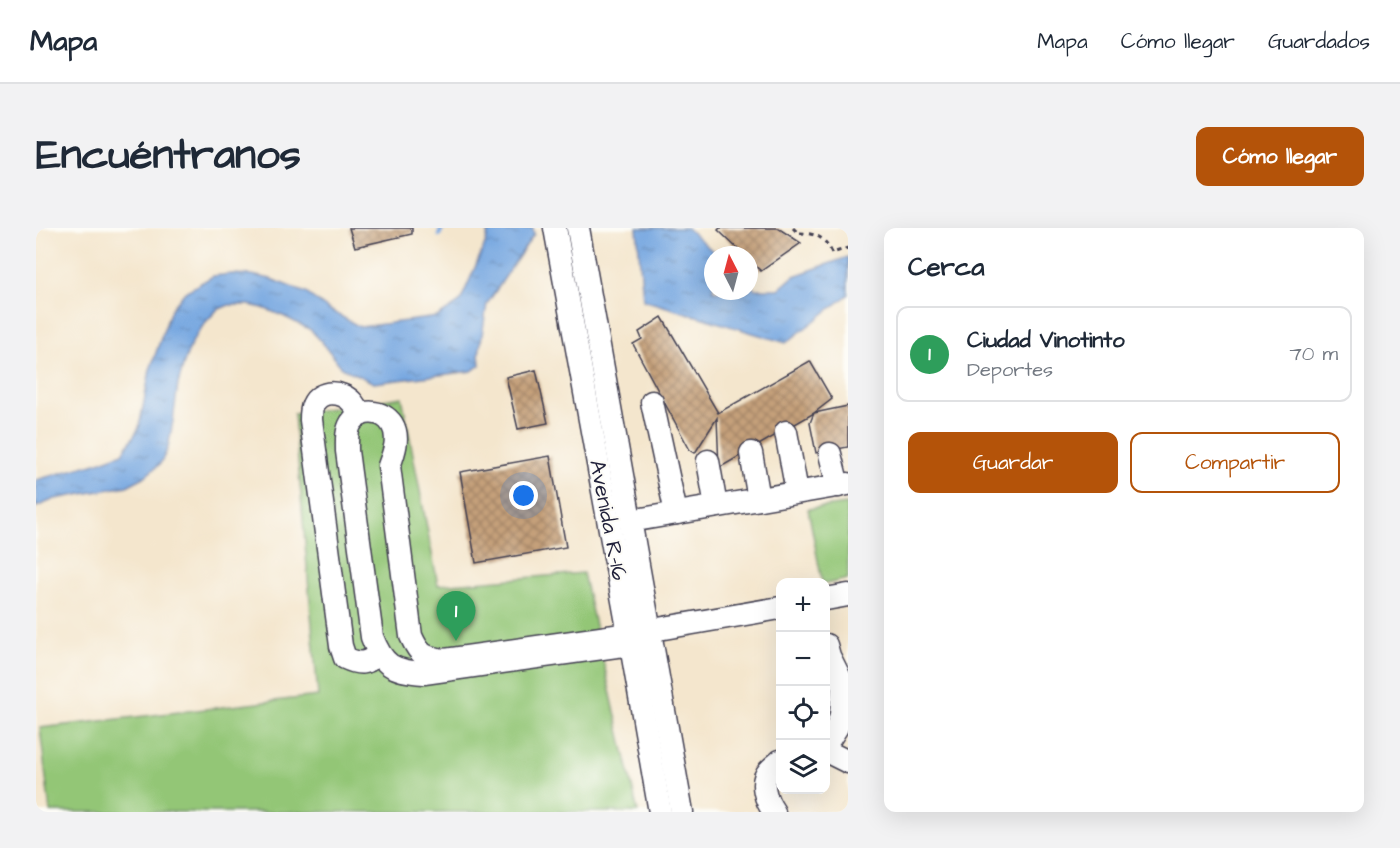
<!DOCTYPE html>
<html lang="es">
<head>
<meta charset="utf-8">
<style>
  :root { --surface:#fff; --page:#f2f2f3; --text:#1f2937; --muted:#747a83; --line:#e0e1e3; --accent:#b45309 }
  body { margin:0; font-family:"Architects Daughter",sans-serif; background:var(--page); color:var(--text) }
  .controls { position:absolute; right:18px; bottom:18px; display:grid; overflow:hidden; border-radius:12px; box-shadow:0 6px 24px #0002 }
  .controls button { width:54px; height:54px; display:grid; place-items:center; padding:0; border:0; border-bottom:2px solid var(--line); background:var(--surface); color:var(--text); font:30px sans-serif }
  .compass { position:absolute; left:668px; top:18px; width:54px; height:54px; border-radius:50%; background:var(--surface); box-shadow:0 6px 24px #0002; rotate:354deg }
  .you { position:absolute; left:488px; top:268px; width:21px; height:21px; margin:-15px; border:4px solid #fff; border-radius:50%; background:#1a73e8; box-shadow:0 0 0 9px #1a73e833 }
  .badge { display:grid; place-items:center; width:39px; height:39px; border-radius:50%; background:var(--accent); color:#fff; font-size:20px; font-weight:700 }
  .pin { position:absolute; translate:-50% -50px; filter:drop-shadow(0 2px 3px #0008) }
  .pin::after { content:''; position:absolute; top:32px; width:21px; height:18px; background:inherit; clip-path:polygon(0 0,100% 0,50% 100%) }
  .list { margin:0; padding:0; list-style:none }
  h2 { display:flex; justify-content:space-between; align-items:center; height:78px; margin:0; padding:0 24px; font-size:26px }
  h2 small { font-size:20px; font-weight:400; color:var(--muted) }
  .list li { display:grid; grid-template-columns:39px 1fr auto; gap:18px; align-items:center; box-sizing:border-box; height:96px; margin:0 12px 12px; padding:0 12px; border:2px solid var(--line); border-radius:12px }
  .list b { display:block; font-size:22px; white-space:nowrap }
  .list p { margin:0; font-size:20px; white-space:nowrap; color:var(--muted) }
  .list em { font-size:20px; font-style:normal; color:var(--muted) }
  .actions { display:flex; gap:12px; padding:18px 24px }
  .actions a { flex:1; padding:14px 0; border:2px solid var(--accent); border-radius:12px; text-align:center; font-size:21px; color:var(--accent) }
  .actions .main { background:var(--accent); color:#fff }
  .icon { flex:none; width:33px; height:33px; fill:none; stroke:currentColor; stroke-width:2; stroke-linecap:round; stroke-linejoin:round }
  .map { position:relative; flex:none; width:812px; height:584px; overflow:hidden; border-radius:12px }
  header { display:flex; align-items:center; gap:36px; box-sizing:border-box; height:84px; padding:0 30px; background:var(--surface); border-bottom:2px solid var(--line) }
  header strong { font-size:28px }
  nav { display:flex; gap:33px; margin-inline-start:auto; font-size:21px }
  .intro { display:flex; align-items:center; justify-content:space-between; box-sizing:border-box; height:144px; padding:0 36px }
  h1 { margin:0; font-size:42px }
  .button { padding:15px 27px; border-radius:12px; background:var(--accent); color:#fff; font-size:21px; font-weight:700 }
  main { display:flex; gap:36px; padding:0 36px }
  aside { flex:1; background:var(--surface); border-radius:12px; box-shadow:0 6px 24px #0002 }
  .map>svg:first-child { display:block }
</style>
</head>
<body>
<header>
<strong>Mapa</strong>
<nav><a>Mapa</a><a>Cómo llegar</a><a>Guardados</a></nav>
</header>
<div class="intro"><h1>Encuéntranos</h1><a class="button">Cómo llegar</a></div>
<main>
<div class="map">
<svg width="812" height="584" viewBox="0 0 812 584">
  <defs>
    <pattern id="water-ripples" width="26" height="14" patternUnits="userSpaceOnUse" patternTransform="scale(1.5)"><rect width="26" height="14" fill="#75a6e0"/><path d="M2 4q2-2 4 0t4 0M15 11q2-2 4 0t4 0" fill="none" stroke="#6087b7"/></pattern>
    <pattern id="building-cross-hatch" width="8" height="8" patternUnits="userSpaceOnUse" patternTransform="scale(1.5)"><rect width="8" height="8" fill="#c5a07a"/><path d="M0 0l8 8M0 8l8-8" fill="none" stroke="#a08265"/></pattern>
  </defs>
  <rect width="100%" height="100%" fill="#fdfcf7"/>
  <filter id="ink" filterUnits="userSpaceOnUse"><feTurbulence type="fractalNoise" baseFrequency=".0167" numOctaves="2"/><feDisplacementMap in="SourceGraphic" scale="12" xChannelSelector="R" yChannelSelector="G"/><feConvolveMatrix kernelMatrix="1 2 1 2 8 2 1 2 1" color-interpolation-filters="sRGB"/></filter>
  <filter id="wash" filterUnits="userSpaceOnUse"><feTurbulence type="fractalNoise" baseFrequency=".008" numOctaves="4" result="noise"/><feDisplacementMap in="SourceGraphic" scale="24" xChannelSelector="R" yChannelSelector="G"/><feGaussianBlur stdDeviation="1.35" result="paint"/><feColorMatrix in="noise" values="0 0 0 0 0 0 0 0 0 0 0 0 0 0 0 0 0 1.4 0 .05"/><feComposite in="paint" operator="in"/></filter>
  <g filter="url(#wash)">
    <rect width="100%" height="100%" fill="#f4e6cd"/>
    <g fill="#93c676" stroke="#5a7458" stroke-width="1.5">
      <polygon points="366,169 402,357 547,345 602,584 14,584 4,500 282,468 258,186"/>
      <polygon points="810,276 812,290 812,351 790,356 790,355 786,354 772,281"/>
    </g>
    <g fill="url(#water-ripples)" stroke="#4c648e" stroke-width="1.5">
      <polygon points="453,0 497,0 498,6 451,76 443,126 444,137 436,143 338,155 306,140 290,119 275,102 247,88 227,80 213,77 193,77 181,82 168,96 156,114 148,135 142,156 137,193 132,220 124,236 108,249 91,258 19,271 0,279 0,252 60,235 87,225 103,200 114,142 135,81 149,64 177,48 196,46 216,47 235,51 270,65 292,81 324,99 401,89 424,74 450,14"/>
      <polygon points="601,0 651,0 681,27 677,27 677,63 713,63 713,56 719,61 743,61 758,48 812,29 812,67 750,115 607,72"/>
    </g>
    <g fill="none" stroke-linecap="round" stroke-linejoin="round">
      <polyline stroke="#75a6e0" stroke-width="4.5" points="403,7 406,0"/>
    </g>
    <g id="blocks">
      <g fill="url(#building-cross-hatch)">
        <polygon points="313,0 376,0 376,6 319,19"/>
        <polygon points="684,0 742,0 765,15 725,43 713,32 713,27 708,27 682,2"/>
        <polygon points="626,89 682,185 774,133 796,171 778,185 812,178 812,219 780,225 774,195 778,185 683,240 681,190 659,225 654,222 597,116 606,111 603,104"/>
        <polygon points="500,142 512,195 482,201 470,149"/>
        <polygon points="514,228 530,319 440,335 424,244"/>
      </g>
    </g>
  </g>
  <g filter="url(#ink)">
    <use href="#blocks" fill-opacity="0" stroke="#423f51" stroke-width="1.5"/>
    <g fill="none" stroke-linecap="round" stroke-linejoin="round">
      <g stroke="#423f51" stroke-width="25">
        <g id="minor">
          <polyline points="519,0 593,406 624,584"/>
          <polyline points="542,0 646,584"/>
          <polyline points="616,174 640,285"/>
          <path d="M324 187C322 183 319 177 316 174 306 163 284 161 277 177 275 181 275 187 275 192L305 418 309 430C324 437 330 436 343 426"/>
          <polyline points="750,204 761,264"/>
          <polyline points="715,225 723,271"/>
          <polyline points="794,226 802,258"/>
          <polyline points="672,233 680,278"/>
          <polyline points="594,293 812,256"/>
          <polyline points="790,371 812,367"/>
          <path d="M595 416 388 445C357 443 347 438 336 409L311 223C311 214 310 203 315 195 325 180 347 182 356 196 364 209 358 225 353 238L375 408C384 428 388 429 409 432L593 406 744 380"/>
          <polyline points="790,417 793,428 807,456 805,487 801,499 794,510 790,513"/>
          <polyline points="790,523 812,534"/>
          <path d="M738 584C730 573 723 554 733 543 736 539 741 536 744 533"/>
        </g>
      </g>
      <path stroke="#423f51" stroke-width="3" stroke-dasharray="4.5 4.5" stroke-linecap="butt" d="M757 0 762 5C780 5 789 9 796 25L812 20"/>
      <use href="#minor" stroke="#fff" stroke-width="22"/>
    </g>
  </g>
  <g text-anchor="middle" dominant-baseline="central" stroke-width="4.5" stroke-linejoin="round" paint-order="stroke">
    <g font-size="22" fill="#22223b" stroke="#fdfcf7">
      <text transform="translate(572 292) rotate(79)">Avenida R-16</text>
    </g>
  </g>
</svg>
<div class="controls">
<button>+</button>
<button>−</button>
<button><svg class="icon" aria-label="locate" viewBox="0 0 24 24"><circle cx="12" cy="12" r="6"/><path d="M12 2v4M12 18v4M2 12h4M18 12h4"/></svg></button>
<button><svg class="icon" aria-label="layers" viewBox="0 0 24 24"><path d="M12 4l9 5-9 5-9-5zM3 14l9 5 9-5"/></svg></button>
</div>
<svg class="compass" viewBox="-18 -18 36 36"><path d="M0-13l5 13h-10z" fill="#e53935"/><path d="M0 13l5-13h-10z" fill="#747a83"/></svg>
<div class="you"></div>
<div class="pin badge" style="left:420px;top:413px;background:#2e9e5b">1</div>
</div>
<aside>
<h2>Cerca<small></small></h2>
<ul class="list">
<li><span class="badge" style="background:#2e9e5b">1</span><div><b>Ciudad Vinotinto</b><p>Deportes</p></div><em>70 m</em></li>
</ul>
<div class="actions"><a class="main">Guardar</a><a>Compartir</a></div>
</aside>
</main>
</body>
</html>
